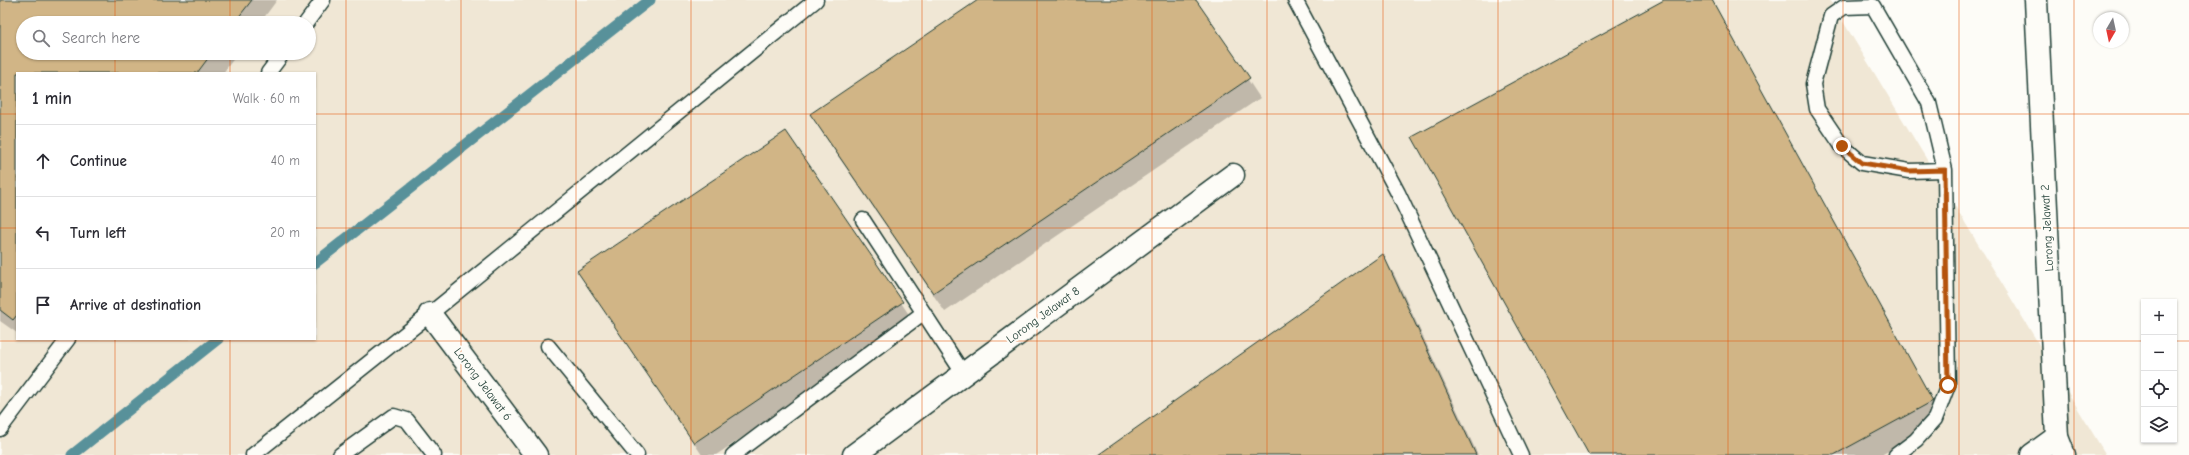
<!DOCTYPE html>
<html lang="en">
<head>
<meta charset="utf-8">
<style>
  :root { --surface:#fff; --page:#f2f2f3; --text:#2b2b33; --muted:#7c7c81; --line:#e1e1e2 }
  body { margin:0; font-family:"Comic Neue",sans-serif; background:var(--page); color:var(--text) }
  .controls { position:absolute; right:12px; bottom:12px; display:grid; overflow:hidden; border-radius:0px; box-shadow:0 1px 3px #0004 }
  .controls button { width:36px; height:36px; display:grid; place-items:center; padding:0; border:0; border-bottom:1px solid var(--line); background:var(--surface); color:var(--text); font:20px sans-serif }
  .compass { position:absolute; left:2093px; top:12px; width:36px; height:36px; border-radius:50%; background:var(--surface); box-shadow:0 1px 3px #0004; rotate:189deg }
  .stop { position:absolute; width:12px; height:12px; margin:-9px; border:3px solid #b45309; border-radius:50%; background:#fff }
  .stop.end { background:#b45309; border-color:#fff; box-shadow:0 1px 4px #0008 }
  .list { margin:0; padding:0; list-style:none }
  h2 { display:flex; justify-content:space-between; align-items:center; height:52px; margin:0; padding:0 16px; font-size:17px }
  h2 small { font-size:13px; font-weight:400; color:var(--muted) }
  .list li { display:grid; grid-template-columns:26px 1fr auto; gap:12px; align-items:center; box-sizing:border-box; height:72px; padding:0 16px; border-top:1px solid var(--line) }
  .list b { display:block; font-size:15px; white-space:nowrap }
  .list em { font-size:13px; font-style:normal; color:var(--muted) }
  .icon { flex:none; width:22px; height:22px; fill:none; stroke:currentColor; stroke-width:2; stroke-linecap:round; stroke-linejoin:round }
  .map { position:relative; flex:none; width:2189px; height:455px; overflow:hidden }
  .search { position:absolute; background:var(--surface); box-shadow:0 1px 3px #0004; left:16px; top:16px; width:300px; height:44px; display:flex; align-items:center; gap:10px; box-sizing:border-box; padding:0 14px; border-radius:22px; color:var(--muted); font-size:15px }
  .panel { position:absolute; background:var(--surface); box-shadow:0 1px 3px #0004; left:16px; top:72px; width:300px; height:268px; border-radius:0px }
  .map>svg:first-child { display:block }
</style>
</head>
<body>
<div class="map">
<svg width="2189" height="455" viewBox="0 0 2189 455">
  <rect width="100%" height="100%" fill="#fdfcf7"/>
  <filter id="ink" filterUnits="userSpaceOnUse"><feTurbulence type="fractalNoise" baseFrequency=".025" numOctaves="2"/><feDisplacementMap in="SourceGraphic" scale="8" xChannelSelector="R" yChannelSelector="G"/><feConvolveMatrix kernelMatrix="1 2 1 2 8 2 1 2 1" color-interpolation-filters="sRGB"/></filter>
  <g filter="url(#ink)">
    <path fill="#f0e7d5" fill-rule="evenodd" d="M0 0H800L807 6 815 0H1830L2106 455H0ZM23 23H309V53H23ZM17 73H315V339H17Z"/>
    <g fill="#0003">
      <polygon points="0,0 277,0 260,23 23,23 23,53 238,53 223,73 17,73 17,333 0,321"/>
      <polygon points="980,0 1195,0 1260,98 945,312 823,134 812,115"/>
      <polygon points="1666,0 1711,0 1944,421 1881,455 1590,455"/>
      <polygon points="786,132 914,322 716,455 702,455 579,271"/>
      <polygon points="1382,255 1394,274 1478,455 1100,455"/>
    </g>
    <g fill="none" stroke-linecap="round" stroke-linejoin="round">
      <g stroke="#58919a" stroke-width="11">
        <polyline points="315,263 650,0"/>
        <polyline points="72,455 218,339"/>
      </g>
    </g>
    <g fill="#d1b586" stroke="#1f3d34">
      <polygon points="0,0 252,0 234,23 23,23 23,53 212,53 197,73 17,73 17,315 13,320 0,310"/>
      <polygon points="978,0 1196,0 1250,78 933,293 810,114"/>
      <polygon points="1664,0 1712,0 1933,401 1834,455 1589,455 1412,137"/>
      <polygon points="786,131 903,302 694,443 577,271"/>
      <polygon points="1383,254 1476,455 1098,455"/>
    </g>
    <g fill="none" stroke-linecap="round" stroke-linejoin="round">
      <g stroke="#1f3d34" stroke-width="17">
        <g id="service">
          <polyline points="1295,0 1398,193 1521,455"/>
          <polyline points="306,23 323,0"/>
          <polyline points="268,73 283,53"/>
          <polyline points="863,220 963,373"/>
          <polyline points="548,346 637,455"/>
          <polyline points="0,429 68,339"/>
          <polyline points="253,455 430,314 816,0"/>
          <polyline points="340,455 394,416 407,420 434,455"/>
          <polyline points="733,455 923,313"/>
          <polyline points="1896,455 1916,440 1935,419 1948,385 1945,170 1929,103 1873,6 1844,7 1831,16 1813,84 1817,109 1842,146 1862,163 1909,171 1945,170"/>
        </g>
      </g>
      <g stroke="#1f3d34" stroke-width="25">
        <g id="minor">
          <polyline points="2036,0 2057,437 2064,455"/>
          <polyline points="430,314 536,455"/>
          <polyline points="854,455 1233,175"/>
          <polyline points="2032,455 2057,437"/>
        </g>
      </g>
      <use href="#service" stroke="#fdfcf7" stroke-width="14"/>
      <use href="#minor" stroke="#fdfcf7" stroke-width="22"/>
    </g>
  </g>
  <g fill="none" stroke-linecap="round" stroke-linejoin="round" filter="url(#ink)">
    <polyline stroke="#b45309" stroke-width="5" points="1842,146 1862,163 1909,171 1945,170 1948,385"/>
  </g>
  <path fill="none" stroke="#e8590c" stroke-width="1" stroke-opacity="0.55" d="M115 0V23M230 0V23M346 0V455M461 0V455M576 0V455M691 0V455M806 0V455M922 0V455M1037 0V455M1152 0V455M1267 0V455M1383 0V455M1498 0V455M1613 0V455M1728 0V455M1843 0V455M1959 0V455M2074 0V455M115 53V73M230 53V73M0 114H17M315 114H2189M0 228H17M315 228H2189M115 339V455M230 339V455M0 341H2144M2174 341H2189"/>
  <g text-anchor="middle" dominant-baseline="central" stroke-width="4" stroke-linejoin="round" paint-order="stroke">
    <g font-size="12" fill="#1f3d34" stroke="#fdfcf7">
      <text transform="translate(2047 228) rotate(-93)">Lorong Jelawat 2</text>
      <text transform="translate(1043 315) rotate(-36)">Lorong Jelawat 8</text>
      <text transform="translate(483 384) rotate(53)">Lorong Jelawat 6</text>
    </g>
  </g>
</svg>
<div class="controls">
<button>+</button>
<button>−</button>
<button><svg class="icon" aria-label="locate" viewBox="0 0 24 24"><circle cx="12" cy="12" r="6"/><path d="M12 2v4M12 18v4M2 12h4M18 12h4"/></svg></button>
<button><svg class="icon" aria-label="layers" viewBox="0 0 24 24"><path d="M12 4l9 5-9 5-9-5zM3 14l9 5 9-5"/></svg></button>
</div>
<svg class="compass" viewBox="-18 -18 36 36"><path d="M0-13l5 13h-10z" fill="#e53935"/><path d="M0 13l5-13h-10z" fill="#7c7c81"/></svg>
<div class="stop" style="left:1948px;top:385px"></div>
<div class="stop end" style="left:1842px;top:146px"></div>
<div class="search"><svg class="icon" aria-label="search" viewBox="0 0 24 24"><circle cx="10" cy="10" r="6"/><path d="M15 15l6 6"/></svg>Search here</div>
<section class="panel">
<h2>1 min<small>Walk · 60 m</small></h2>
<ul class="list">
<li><svg class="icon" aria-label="ahead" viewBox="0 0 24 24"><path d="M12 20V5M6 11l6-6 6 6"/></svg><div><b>Continue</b></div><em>40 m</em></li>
<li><svg class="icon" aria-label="left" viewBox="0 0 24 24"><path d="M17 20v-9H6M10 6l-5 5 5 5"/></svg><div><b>Turn left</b></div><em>20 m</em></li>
<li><svg class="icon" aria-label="arrive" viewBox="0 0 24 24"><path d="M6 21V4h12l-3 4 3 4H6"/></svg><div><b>Arrive at destination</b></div></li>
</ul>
</section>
</div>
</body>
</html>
